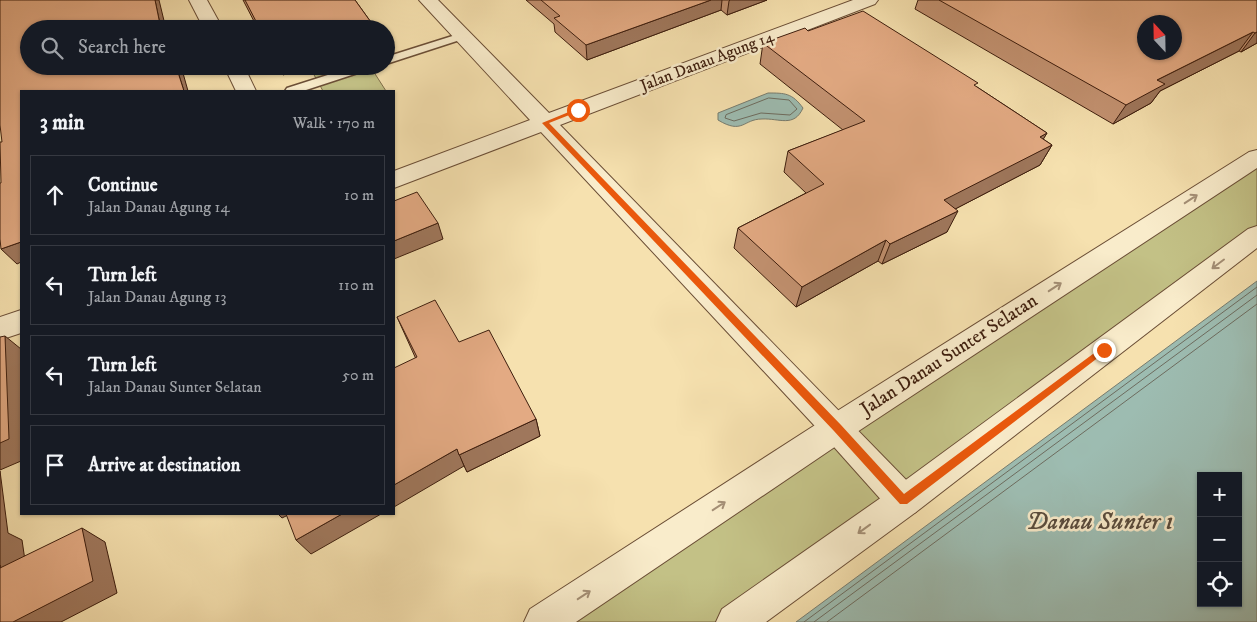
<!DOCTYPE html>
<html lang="en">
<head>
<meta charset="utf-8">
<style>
  :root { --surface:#171b24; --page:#242831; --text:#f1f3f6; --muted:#9ea1a6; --line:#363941 }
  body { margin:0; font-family:"IM FELL DW Pica",serif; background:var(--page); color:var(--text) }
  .controls { position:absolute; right:15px; bottom:15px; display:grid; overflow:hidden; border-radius:0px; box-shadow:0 1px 4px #0004 }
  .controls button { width:45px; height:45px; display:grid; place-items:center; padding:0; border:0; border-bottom:1px solid var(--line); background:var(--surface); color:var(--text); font:25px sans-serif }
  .compass { position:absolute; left:1137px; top:15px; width:45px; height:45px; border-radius:50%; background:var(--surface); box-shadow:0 1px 4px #0004; rotate:338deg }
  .stop { position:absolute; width:15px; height:15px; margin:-11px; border:4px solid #ea580c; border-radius:50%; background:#fff }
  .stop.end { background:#ea580c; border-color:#fff; box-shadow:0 1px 5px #0008 }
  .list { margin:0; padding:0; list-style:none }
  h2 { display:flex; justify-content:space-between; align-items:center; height:65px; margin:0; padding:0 20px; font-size:21px }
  h2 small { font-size:16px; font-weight:400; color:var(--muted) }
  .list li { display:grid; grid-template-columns:32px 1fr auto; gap:15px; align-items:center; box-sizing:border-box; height:80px; margin:0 10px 10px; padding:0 10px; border:1px solid var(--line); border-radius:0px }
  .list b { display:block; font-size:19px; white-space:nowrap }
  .list p { margin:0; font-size:16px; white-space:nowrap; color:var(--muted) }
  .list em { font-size:16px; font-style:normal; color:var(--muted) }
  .icon { flex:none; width:28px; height:28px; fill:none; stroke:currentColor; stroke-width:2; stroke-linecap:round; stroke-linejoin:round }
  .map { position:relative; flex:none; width:1257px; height:622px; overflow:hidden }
  .search { position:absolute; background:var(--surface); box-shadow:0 1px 4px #0004; left:20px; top:20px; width:375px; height:55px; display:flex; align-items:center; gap:12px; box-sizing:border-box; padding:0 18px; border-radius:28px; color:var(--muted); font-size:19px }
  .panel { position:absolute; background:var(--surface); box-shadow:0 1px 4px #0004; left:20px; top:90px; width:375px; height:425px; border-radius:0px }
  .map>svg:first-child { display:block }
</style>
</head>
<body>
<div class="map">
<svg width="1257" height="622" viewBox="0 0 1257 622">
  <rect width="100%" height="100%" fill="#f6e1af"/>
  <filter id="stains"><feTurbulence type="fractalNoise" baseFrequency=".004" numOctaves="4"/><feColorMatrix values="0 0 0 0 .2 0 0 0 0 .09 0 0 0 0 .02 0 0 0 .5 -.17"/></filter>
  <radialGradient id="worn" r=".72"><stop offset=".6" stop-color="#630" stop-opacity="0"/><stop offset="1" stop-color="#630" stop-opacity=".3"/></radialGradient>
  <g fill="#c3c186" stroke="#806f4a">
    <polygon points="336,66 370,66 386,91 323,91 313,73"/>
    <polygon points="1257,156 1257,235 734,622 543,622"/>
  </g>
  <g fill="#9dbcb1" stroke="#777c6f" fill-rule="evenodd">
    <path d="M768 93C785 93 792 93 803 108 794 128 779 118 762 119 743 119 743 135 718 120V113Z"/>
    <path d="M1257 281V622H796ZM1201 476H1238V603H1201Z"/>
  </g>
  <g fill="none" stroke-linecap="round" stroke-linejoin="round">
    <g stroke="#6d6c5f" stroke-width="1">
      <polygon points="769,98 789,100 797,109 790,115 761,113 734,121 725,118 726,115"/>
      <polyline points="804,622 1257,287"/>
      <polyline points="814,622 1257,295"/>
      <polyline points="827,622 1257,304"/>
    </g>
    <g stroke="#6b4e36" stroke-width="3">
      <g id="service">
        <polygon points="462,33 466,34 468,36 466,38 386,64 386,57"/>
        <polygon points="356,66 375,66 373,68 303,91 285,91 287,88"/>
      </g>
    </g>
    <g stroke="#6b4e36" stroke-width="2">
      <g id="minor">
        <polygon points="189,0 207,0 223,29 204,29"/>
        <polygon points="419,0 438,0 549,113 853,0 878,0 875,4 560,125 916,490 921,501 916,512 904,517 892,512 826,438 541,132 394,188 394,171 530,120"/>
        <polygon points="224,66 244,66 256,91 236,91"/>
        <polygon points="21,310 21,333 0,340 0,317"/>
      </g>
    </g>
    <g stroke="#6b4e36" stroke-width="2">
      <g id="tertiary">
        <polygon points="1257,150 1257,168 848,438 576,622 524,622 530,609 826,418 1249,152"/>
        <polygon points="1257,226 1257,248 916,512 766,622 716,622 722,609 892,490 1248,229"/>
      </g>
    </g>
    <use href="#service" fill="#f9eccb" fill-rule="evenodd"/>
    <use href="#minor" fill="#f9eccb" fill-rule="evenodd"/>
    <use href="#tertiary" fill="#f9eccb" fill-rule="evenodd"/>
  </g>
  <g fill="#c39271" stroke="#3d1d0d">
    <polygon points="243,0 355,0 373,25 374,29 258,29"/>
    <polygon points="526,0 767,0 727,15 721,10 587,60 555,32 554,24"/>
    <polygon points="918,0 1257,0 1257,43 1241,52 1239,51 1160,91 1151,103 1113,124 915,9"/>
    <polygon points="808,31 977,87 1047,133 1043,139 1052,145 1040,165 955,209 947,232 882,264 878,261 796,307 734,248 738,228 806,193 784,172 788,151 843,130 760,64 763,43"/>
    <polygon points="397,317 459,342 536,419 540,436 467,472"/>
  </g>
  <g fill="#9f775c" stroke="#3d1d0d">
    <polygon points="155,0 159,0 166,29 161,29"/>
    <polygon points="711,0 722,0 721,10 587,60 586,45"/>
    <polygon points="730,0 767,0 727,15 729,1"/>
    <polygon points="373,25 374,29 359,29"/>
    <polygon points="1253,32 1239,51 1160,91 1151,103 1113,124 1126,105 1157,80"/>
    <polygon points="1257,32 1257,43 1241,52 1255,33"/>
    <polygon points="176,66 181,66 188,91 184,91"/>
    <polygon points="279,66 312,66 283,75"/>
    <polygon points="1047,133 1035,153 1052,145 1040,165 934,220 944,200 1040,137"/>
    <polygon points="958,211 947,232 882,264 890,244"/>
    <polygon points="438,223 443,239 394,259 394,241"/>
    <polygon points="886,240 878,261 796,307 802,287"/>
    <polygon points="21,242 21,262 17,264 1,249"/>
    <polygon points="5,336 21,349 21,461 0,470 0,443"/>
    <polygon points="536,419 540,436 467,472 459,455"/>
    <polygon points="457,449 464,466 394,507 394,485"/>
    <polygon points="0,471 8,533 22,540 28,581 0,568"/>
    <polygon points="278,514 290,514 282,518"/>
    <polygon points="342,514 381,514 311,554 296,540"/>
    <polygon points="82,528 105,542 117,593 61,622 13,622"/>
  </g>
  <g fill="#e3aa83" stroke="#3d1d0d" fill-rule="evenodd">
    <polygon points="0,0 155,0 161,29 29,29 29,66 176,66 184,91 21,91 21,242 1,249 0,239 0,183 1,183 0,142 2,142 0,125"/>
    <polygon points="245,0 355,0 373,25 359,29 260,29"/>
    <polygon points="541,0 711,0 586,45 554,18 560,16"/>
    <path d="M939 0H1257V32L1255 33 1253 32 1157 80 1165 84 1126 105ZM1144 22H1174V52H1144Z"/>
    <polygon points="863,11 978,83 974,85 1047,133 1040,137 1052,145 944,200 958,211 890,244 886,240 802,287 738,228 824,184 788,151 865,121 763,43 805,28 808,31"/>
    <polygon points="417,192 438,223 394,241 394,201"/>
    <polygon points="435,300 459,342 489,330 536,419 459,455 457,449 394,485 394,368 417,357 397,317"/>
    <polygon points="5,336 9,439 0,443 0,337"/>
    <polygon points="286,514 342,514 296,540"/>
    <polygon points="82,528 93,581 13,622 0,622 0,565 0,568"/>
  </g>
  <defs><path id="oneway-shaft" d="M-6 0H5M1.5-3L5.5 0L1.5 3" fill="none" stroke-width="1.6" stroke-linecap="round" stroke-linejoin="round" transform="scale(1.25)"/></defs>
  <g stroke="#a48f76">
    <use href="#oneway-shaft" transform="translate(1191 199) rotate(-33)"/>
    <use href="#oneway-shaft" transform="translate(1218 264) rotate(143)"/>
    <use href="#oneway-shaft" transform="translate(1055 287) rotate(-33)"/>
    <use href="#oneway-shaft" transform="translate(719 506) rotate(-33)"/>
    <use href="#oneway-shaft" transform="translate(864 529) rotate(144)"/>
    <use href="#oneway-shaft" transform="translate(584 595) rotate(-33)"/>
  </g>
  <polygon fill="#ea580c" points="576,109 582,110 549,123 841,425 904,494 1101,348 1107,348 1108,350 907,504 900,504 834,431 542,123"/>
  <g text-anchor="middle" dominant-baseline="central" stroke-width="5" stroke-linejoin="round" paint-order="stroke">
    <g font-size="16" fill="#3d1d0d" stroke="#f9eccb">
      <text transform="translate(707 61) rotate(-21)">Jalan Danau Agung 14</text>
    </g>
    <g font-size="19" fill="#3d1d0d" stroke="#f9eccb">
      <text transform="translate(949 355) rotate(-33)">Jalan Danau Sunter Selatan</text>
    </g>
    <g font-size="24" font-style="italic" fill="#5a4d3e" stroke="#f9eccb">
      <text x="1100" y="522">Danau Sunter 1</text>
    </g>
  </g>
  <rect width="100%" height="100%" filter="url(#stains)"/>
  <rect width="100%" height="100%" fill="url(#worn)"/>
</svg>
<div class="controls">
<button>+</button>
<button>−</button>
<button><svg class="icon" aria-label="locate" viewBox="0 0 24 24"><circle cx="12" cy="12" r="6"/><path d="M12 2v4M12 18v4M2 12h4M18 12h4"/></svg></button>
</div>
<svg class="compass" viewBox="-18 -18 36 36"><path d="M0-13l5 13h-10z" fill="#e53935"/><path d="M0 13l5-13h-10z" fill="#9ea1a6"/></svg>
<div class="stop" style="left:578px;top:110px"></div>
<div class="stop end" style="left:1104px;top:350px"></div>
<div class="search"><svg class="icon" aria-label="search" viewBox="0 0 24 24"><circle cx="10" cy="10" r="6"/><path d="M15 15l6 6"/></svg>Search here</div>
<section class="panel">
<h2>3 min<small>Walk · 170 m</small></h2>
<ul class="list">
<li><svg class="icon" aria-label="ahead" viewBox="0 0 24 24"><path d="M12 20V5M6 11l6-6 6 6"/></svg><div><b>Continue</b><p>Jalan Danau Agung 14</p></div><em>10 m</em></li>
<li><svg class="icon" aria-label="left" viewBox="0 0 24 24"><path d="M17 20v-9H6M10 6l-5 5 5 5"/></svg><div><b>Turn left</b><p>Jalan Danau Agung 13</p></div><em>110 m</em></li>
<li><svg class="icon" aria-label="left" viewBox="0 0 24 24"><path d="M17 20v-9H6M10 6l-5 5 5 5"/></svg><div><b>Turn left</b><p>Jalan Danau Sunter Selatan</p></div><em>50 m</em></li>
<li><svg class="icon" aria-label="arrive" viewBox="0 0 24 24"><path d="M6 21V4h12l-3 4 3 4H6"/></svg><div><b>Arrive at destination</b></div></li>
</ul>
</section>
</div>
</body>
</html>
